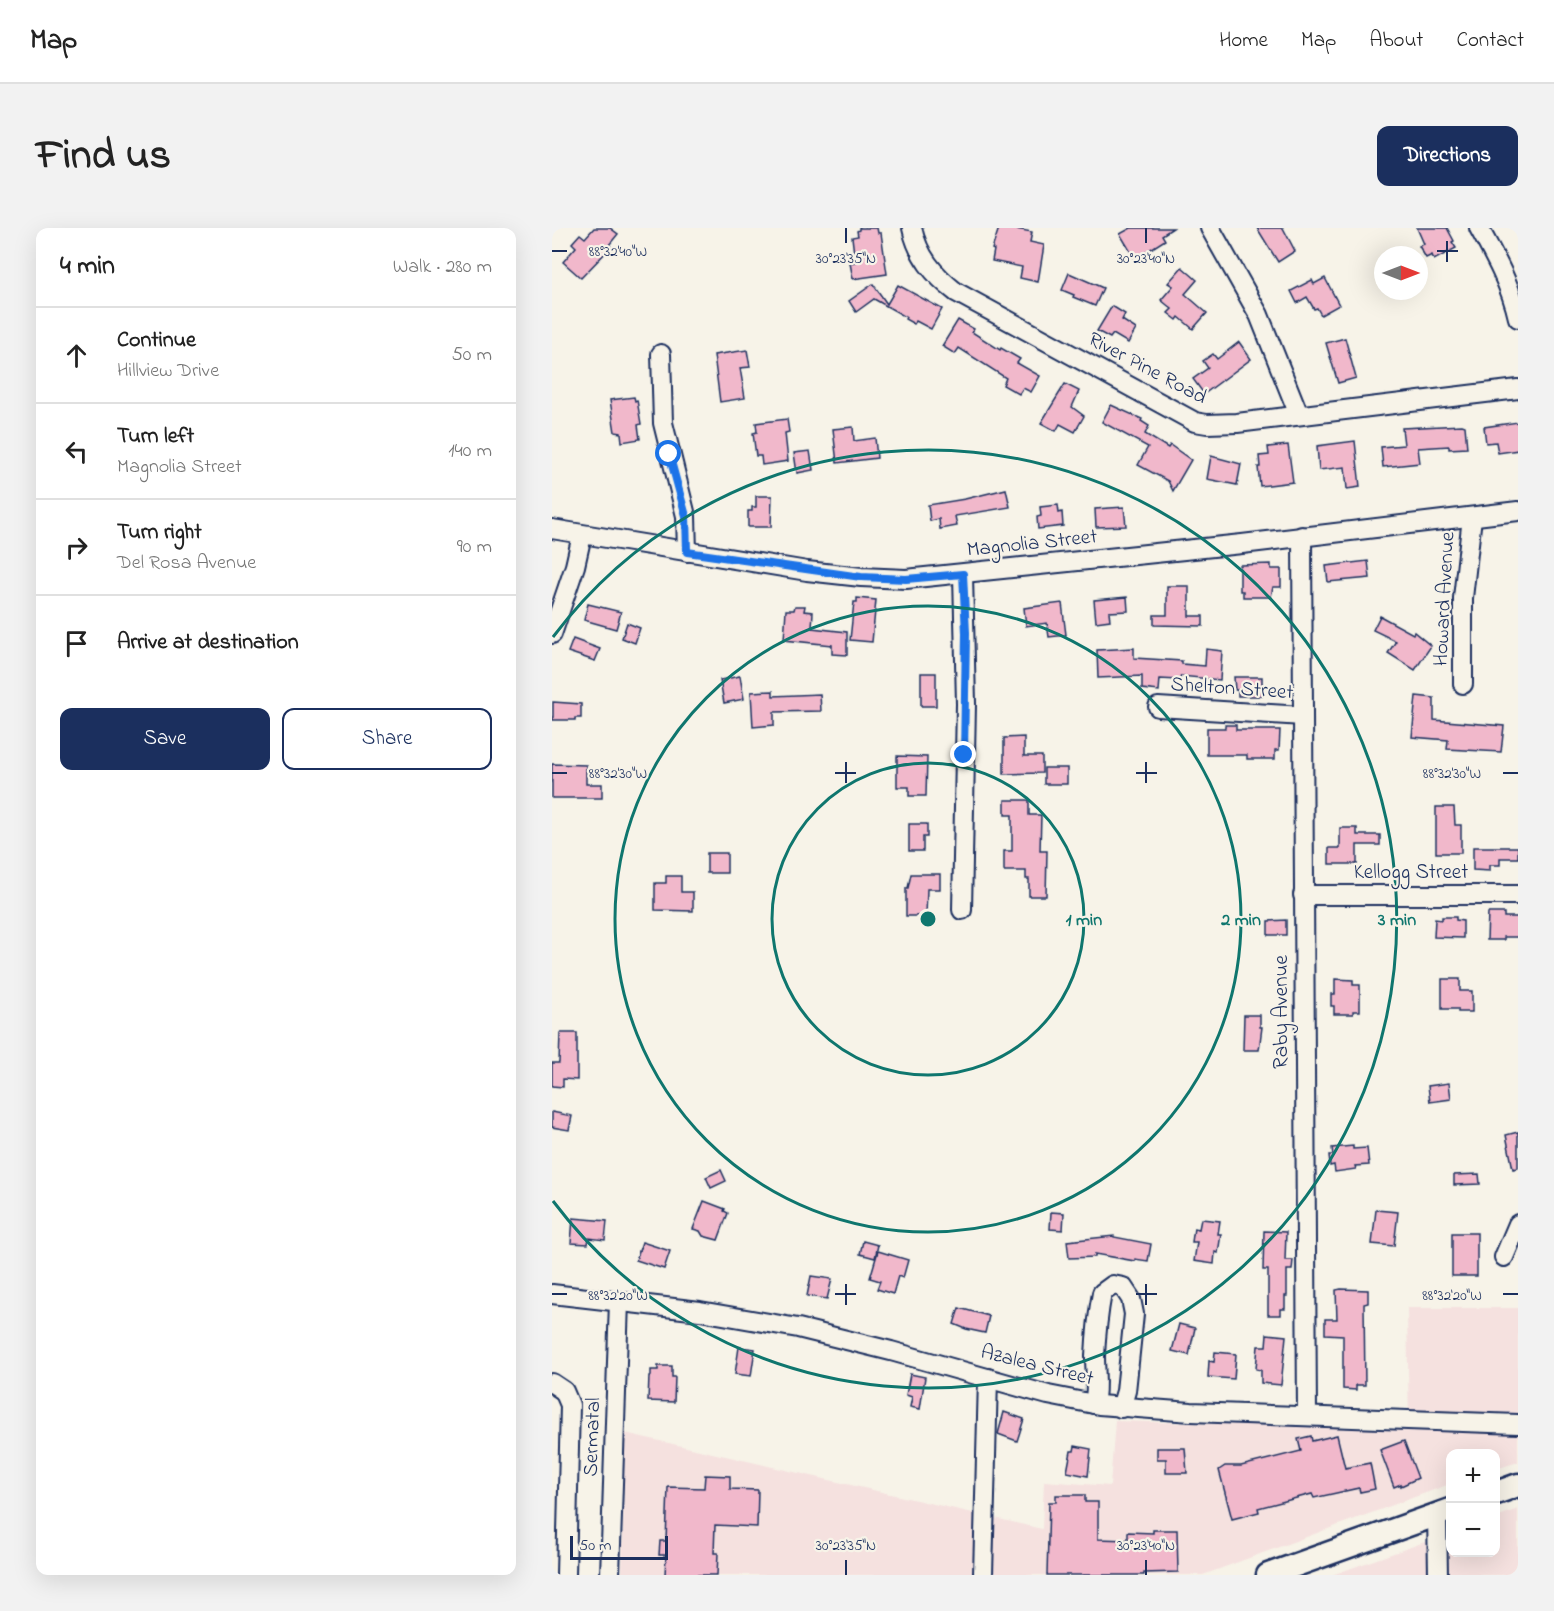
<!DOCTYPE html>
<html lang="en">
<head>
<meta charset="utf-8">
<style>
  :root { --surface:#fff; --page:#f2f2f2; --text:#222; --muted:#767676; --line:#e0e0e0; --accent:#1b2f5e }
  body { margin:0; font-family:"Indie Flower",sans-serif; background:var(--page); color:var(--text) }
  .controls { position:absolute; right:18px; bottom:18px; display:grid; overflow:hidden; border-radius:12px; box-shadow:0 6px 24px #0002 }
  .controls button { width:54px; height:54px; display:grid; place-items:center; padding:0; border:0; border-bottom:2px solid var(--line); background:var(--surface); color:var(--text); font:30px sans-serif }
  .compass { position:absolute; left:822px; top:18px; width:54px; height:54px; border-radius:50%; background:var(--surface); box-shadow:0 6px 24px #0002; rotate:90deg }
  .scale { position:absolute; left:18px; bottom:15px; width:98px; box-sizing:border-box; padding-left:6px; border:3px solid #1b2f5e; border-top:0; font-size:16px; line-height:21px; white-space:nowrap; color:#1b2f5e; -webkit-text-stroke:4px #f7f3e8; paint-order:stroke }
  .stop { position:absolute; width:18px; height:18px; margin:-14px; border:4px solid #1a73e8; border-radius:50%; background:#fff }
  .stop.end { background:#1a73e8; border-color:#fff; box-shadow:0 2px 6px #0008 }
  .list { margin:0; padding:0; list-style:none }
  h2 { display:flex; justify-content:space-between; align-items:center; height:78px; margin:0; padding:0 24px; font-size:26px }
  h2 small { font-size:20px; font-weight:400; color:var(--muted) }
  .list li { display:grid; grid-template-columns:39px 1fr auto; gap:18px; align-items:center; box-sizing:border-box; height:96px; padding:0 24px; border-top:2px solid var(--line) }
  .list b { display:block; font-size:22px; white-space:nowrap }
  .list p { margin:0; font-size:20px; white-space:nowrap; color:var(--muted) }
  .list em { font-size:20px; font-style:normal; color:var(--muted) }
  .actions { display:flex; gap:12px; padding:18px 24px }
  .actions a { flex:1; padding:14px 0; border:2px solid var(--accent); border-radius:12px; text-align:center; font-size:21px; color:var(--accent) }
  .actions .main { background:var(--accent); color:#fff }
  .icon { flex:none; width:33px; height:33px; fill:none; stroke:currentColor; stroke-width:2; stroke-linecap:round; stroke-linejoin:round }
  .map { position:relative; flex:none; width:966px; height:1347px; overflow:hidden; border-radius:12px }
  header { display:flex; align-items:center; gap:36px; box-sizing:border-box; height:84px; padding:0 30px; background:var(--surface); border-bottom:2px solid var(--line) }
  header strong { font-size:28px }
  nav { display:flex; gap:33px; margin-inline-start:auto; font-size:21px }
  .intro { display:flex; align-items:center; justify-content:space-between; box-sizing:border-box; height:144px; padding:0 36px }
  h1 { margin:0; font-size:42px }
  .button { padding:15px 27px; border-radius:12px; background:var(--accent); color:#fff; font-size:21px; font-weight:700 }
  main { display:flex; gap:36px; padding:0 36px }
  aside { flex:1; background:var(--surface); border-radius:12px; box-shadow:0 6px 24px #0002 }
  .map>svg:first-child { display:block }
</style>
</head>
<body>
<header>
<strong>Map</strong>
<nav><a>Home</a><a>Map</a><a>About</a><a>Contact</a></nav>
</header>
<div class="intro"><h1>Find us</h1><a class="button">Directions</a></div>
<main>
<aside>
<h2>4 min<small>Walk · 280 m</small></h2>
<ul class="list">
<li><svg class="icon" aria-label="ahead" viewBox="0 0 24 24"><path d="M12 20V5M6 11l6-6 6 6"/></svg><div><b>Continue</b><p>Hillview Drive</p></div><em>50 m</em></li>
<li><svg class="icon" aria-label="left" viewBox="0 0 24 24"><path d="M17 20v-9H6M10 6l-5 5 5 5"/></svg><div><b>Turn left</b><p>Magnolia Street</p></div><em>140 m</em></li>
<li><svg class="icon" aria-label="right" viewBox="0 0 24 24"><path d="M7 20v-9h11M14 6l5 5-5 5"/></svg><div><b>Turn right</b><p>Del Rosa Avenue</p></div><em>90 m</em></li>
<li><svg class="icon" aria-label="arrive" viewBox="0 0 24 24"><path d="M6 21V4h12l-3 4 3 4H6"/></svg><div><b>Arrive at destination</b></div></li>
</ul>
<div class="actions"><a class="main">Save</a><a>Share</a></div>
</aside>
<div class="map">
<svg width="966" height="1347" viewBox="0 0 966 1347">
  <rect width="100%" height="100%" fill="#f7f3e8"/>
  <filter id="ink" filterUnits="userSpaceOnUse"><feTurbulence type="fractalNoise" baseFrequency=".0167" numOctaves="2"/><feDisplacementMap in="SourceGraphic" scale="12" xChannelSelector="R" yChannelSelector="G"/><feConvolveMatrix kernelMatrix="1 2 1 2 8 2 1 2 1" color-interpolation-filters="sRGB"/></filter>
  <g filter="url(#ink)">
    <g fill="#f5e1df">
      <polygon points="855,1080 966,1080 966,1234 944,1241 944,1226 898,1226 898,1256 651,1347 70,1347 73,1205 490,1301 492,1253 558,1258 563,1193 857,1201"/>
      <polygon points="966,1281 966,1347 780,1347 898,1305 898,1324 944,1324 944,1289"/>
    </g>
    <g fill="#f1b8cb" stroke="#1b2f5e" stroke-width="1.5">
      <polygon points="42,0 58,0 66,6 57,17 59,19 29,50 11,34 24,19 20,15 28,6 33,10"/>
      <polygon points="307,0 325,0 326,5 329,5 335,46 301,51 298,35 303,34 300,9 306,8 305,3 307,2"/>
      <polygon points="447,0 459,0 480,4 478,14 492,17 486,54 468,50 470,39 440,33 442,22 440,21"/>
      <polygon points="579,0 621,0 610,7 613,12 583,31 568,6"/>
      <polygon points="705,0 731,0 743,23 726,34"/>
      <polygon points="865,0 895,0 902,13 900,14 904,20 882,32 880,27 874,30 867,18 872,16"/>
      <polygon points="630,39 645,52 633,66 655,85 641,101 627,89 625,92 616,85 620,81 609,72 621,58 616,55"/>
      <polygon points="517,45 551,60 543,78 521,69 522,67 510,62"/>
      <polygon points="773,50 787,77 769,87 765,80 762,81 755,69 745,75 739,63 760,52 762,56"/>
      <polygon points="321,56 335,76 346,57 390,81 379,101 364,93 362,96 353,91 354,89 322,71 304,84 297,73"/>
      <polygon points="560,78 573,86 570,92 584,101 576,115 561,106 558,110 545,103"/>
      <polygon points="406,92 422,101 420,104 448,122 449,120 468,131 465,135 488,148 479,164 471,160 467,166 451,157 454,150 407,120 403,126 390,118"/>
      <polygon points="793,110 804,150 786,155 774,115"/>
      <polygon points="687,114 699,131 652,166 641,151 656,140 651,133 661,126 665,131"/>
      <polygon points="195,122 198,139 188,140 193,170 168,174 162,127"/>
      <polygon points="513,156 527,163 520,179 532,188 523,204 508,196 504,203 489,195"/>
      <polygon points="82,169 83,173 85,172 89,196 86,197 88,211 70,214 69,205 63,204 58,172"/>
      <polygon points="559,177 590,191 589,193 597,198 593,206 616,220 618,217 639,232 621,263 616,253 586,237 596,219 550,194"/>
      <polygon points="235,191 237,204 233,205 236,233 210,237 209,228 204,228 201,205 205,204 204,195"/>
      <polygon points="966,194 966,222 946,225 944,214 934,215 932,199"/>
      <polygon points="910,197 913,198 915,220 897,221 897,218 866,220 868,235 831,239 829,219 852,217 850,200"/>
      <polygon points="301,199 302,213 323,210 325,230 285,235 281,201"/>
      <polygon points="803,213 808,259 795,261 793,239 767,242 765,218"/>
      <polygon points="736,217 741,254 708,258 706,239 708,239 707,228 717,227 716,219"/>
      <polygon points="258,223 261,242 245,245 242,225"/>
      <polygon points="659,228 689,236 685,257 655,251"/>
      <polygon points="454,261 458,279 403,288 405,298 388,301 387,291 378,293 376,277 413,271"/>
      <polygon points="204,268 220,268 219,299 196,299 196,283 200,283 200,279 204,279"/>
      <polygon points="506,277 507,285 510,284 511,298 486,301 485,289 489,288 488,279"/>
      <polygon points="572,279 574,298 544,299 543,281"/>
      <polygon points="816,333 818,350 776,354 774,338"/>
      <polygon points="719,336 719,341 729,341 729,359 721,359 719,369 691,369 691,363 688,363 688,337"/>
      <polygon points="615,358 637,358 637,388 651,388 651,398 602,397 602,387 615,387"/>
      <polygon points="575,369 576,383 557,384 558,392 544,394 542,372"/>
      <polygon points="305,370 324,372 320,414 298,412 302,374 305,374"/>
      <polygon points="510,375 514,407 497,409 495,395 474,398 472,380"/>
      <polygon points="36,376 69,384 64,401 32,392"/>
      <polygon points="243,378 253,378 252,383 261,384 260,400 295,404 295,427 280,426 280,417 232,412 234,382 242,382"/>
      <polygon points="828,388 861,406 862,404 879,418 863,442 836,425 844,413 821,402"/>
      <polygon points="75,395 88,400 83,415 70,410"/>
      <polygon points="21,411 48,421 43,433 16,424"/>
      <polygon points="582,420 582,430 630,433 630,436 653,438 654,421 670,423 668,452 629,448 627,452 608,451 607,463 590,461 590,448 546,450 545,422"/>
      <rect x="369" y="445" width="15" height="33"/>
      <polygon points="188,448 192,471 172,475 168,452"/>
      <polygon points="682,449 710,449 710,468 686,468 686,462 683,462"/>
      <polygon points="221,463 221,468 268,466 269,483 222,484 222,497 201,499 199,464"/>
      <polygon points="864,468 882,470 882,492 952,498 949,524 895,521 896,512 860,509"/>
      <polygon points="1,474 29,476 29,490 23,490 23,492 1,492"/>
      <polygon points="673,497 684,497 684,502 728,502 727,522 723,522 723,531 695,531 695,527 655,527 655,500 673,500"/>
      <polygon points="472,509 472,528 490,528 490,545 452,546 452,510"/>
      <polygon points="345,528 375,529 374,568 357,568 357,559 345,559"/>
      <polygon points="0,536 34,537 34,556 50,556 50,570 0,570"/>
      <rect x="492" y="540" width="23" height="16"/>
      <polygon points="453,572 477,572 477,587 489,587 488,623 495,623 494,668 477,668 477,651 474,651 474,643 452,643 452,623 460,623 460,587 453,587"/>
      <polygon points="884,579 902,579 903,597 909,597 909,625 884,625"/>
      <polygon points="357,596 375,596 375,609 371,609 371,623 357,623"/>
      <polygon points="788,600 805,600 805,607 828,607 828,617 805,617 805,636 777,636 777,620 788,620"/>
      <polygon points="921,619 966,619 966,630 948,630 948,637 938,637 938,643 921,642"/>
      <rect x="155" y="625" width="20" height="20"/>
      <polygon points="359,646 388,646 388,661 375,661 374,688 354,688 354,660 356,660"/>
      <polygon points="114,648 129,648 129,664 141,664 141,683 103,682 103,655 114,655"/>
      <polygon points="936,685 952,685 952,689 966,689 966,709 952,709 952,712 935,712"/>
      <polygon points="890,689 904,689 904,692 911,693 911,710 882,709 883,691 890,692"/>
      <polygon points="734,692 734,707 716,707 716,693"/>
      <polygon points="783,751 801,752 801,757 808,757 808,783 801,783 801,786 782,786 782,778 779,778 779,766 783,766"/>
      <polygon points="890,751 908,751 908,763 920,763 920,784 906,784 906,781 890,781"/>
      <polygon points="692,787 708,787 708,799 710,799 707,822 691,822"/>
      <polygon points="8,805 25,805 25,852 11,851 11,859 0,858 0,835 7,835"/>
      <polygon points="897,855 899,871 878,874 876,858"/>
      <polygon points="0,884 20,888 17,902 0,899"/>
      <polygon points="966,904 966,940 961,941 954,907"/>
      <polygon points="801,918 801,921 815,920 817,937 803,938 804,941 783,944 782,937 778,938 777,927 781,927 780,920"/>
      <polygon points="169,942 174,953 159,960 154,949"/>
      <polygon points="927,946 928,956 902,957 902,947"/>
      <polygon points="152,973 173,981 172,983 176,985 166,1012 151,1008 148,1003 141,1001"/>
      <polygon points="824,982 846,984 842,1018 820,1016"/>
      <polygon points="499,984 512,985 511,1002 498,1001"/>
      <polygon points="21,990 55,993 53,1012 37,1010 36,1016 19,1015"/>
      <polygon points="649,991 668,993 666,1006 669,1006 666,1025 663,1024 662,1036 642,1033 645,1014 640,1014 642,1000 647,1001"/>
      <polygon points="712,1003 734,1004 733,1032 741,1032 740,1042 735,1042 735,1068 733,1068 733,1081 729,1081 729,1087 716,1087 716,1042 711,1042"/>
      <rect x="900" y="1005" width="25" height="43"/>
      <polygon points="562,1008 562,1009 599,1016 596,1033 583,1031 583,1033 543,1026 543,1029 517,1030 515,1013"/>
      <polygon points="311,1013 326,1017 323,1030 308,1026"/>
      <polygon points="90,1014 118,1023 112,1041 84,1032"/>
      <polygon points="326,1023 356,1032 351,1050 346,1048 341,1066 325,1061 328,1053 318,1050"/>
      <polygon points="259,1048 280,1051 275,1071 255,1068"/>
      <polygon points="789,1061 816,1062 816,1075 812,1076 813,1157 804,1157 804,1162 791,1161 791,1107 773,1106 773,1091 785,1091 784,1062"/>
      <polygon points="407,1080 437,1088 433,1105 414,1101 402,1096"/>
      <polygon points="627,1096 643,1100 637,1127 620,1123"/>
      <polygon points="715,1106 734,1108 729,1157 709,1155 709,1142 704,1141 706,1118 714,1118"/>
      <polygon points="187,1119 203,1121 199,1148 183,1146"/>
      <polygon points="663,1124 684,1126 682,1151 656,1149 657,1133 662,1134"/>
      <polygon points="106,1138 120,1138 120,1149 123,1149 122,1174 96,1173 97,1148 99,1148 99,1142 106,1142"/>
      <polygon points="358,1146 373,1149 368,1181 358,1179 360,1169 354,1167"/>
      <polygon points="452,1184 472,1191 465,1213 446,1206"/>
      <polygon points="785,1207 793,1240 818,1235 823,1261 808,1264 807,1260 762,1270 760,1266 706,1280 707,1284 680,1291 667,1242 673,1238 689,1238 749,1223 746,1211 759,1208 760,1213"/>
      <polygon points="852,1213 866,1250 849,1258 849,1256 842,1259 828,1222"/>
      <polygon points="523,1218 539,1221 536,1248 515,1244 519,1223 522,1223"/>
      <polygon points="605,1220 633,1220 635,1245 614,1245 614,1231 605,1231"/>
      <polygon points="153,1247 178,1248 178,1261 206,1262 205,1299 163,1297 162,1325 166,1325 165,1347 113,1347 114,1327 107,1327 108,1313 114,1313 116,1259 152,1260"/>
      <polygon points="504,1267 533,1267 533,1274 546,1274 546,1311 576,1312 576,1304 601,1305 601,1302 625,1302 626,1344 592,1345 592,1347 495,1347 497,1274 504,1274"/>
    </g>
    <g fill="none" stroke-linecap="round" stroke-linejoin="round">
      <g stroke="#1b2f5e" stroke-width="22">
        <g id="minor">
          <path d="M360 0C366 28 382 47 404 64L643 194 655 196 685 195 966 161"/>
          <polyline points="658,0 707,87 747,187"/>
          <path d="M927 0C943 29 959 58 966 90"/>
          <polyline points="109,126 111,195 134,288 135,324"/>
          <polyline points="0,301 255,343 309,349 354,351 690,316 966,283"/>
          <polyline points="750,308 755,1188"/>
          <polyline points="0,406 23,338 30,307"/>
          <polyline points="911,456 911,370 920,289"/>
          <polyline points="606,479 751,488"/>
          <polyline points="751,667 966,667"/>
          <polyline points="410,682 414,476 411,346"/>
          <polyline points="952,1029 966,996"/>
          <polyline points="0,1066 148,1083 246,1100 339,1123 496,1167 547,1177 639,1184 966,1196"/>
          <polyline points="0,1155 12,1163 18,1177 14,1347"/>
          <path d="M542 1176C546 1160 543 1144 543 1128 544 1107 546 1086 550 1065L561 1057 571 1059 579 1071 582 1086 574 1163 569 1180"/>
          <polyline points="885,1286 886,1347"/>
          <polyline points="58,1347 67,1073"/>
          <polyline points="431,1347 436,1150"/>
        </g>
      </g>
      <g stroke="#1b2f5e" stroke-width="27">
        <g id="major">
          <polyline points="944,1265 966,1257"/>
          <polyline points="716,1347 898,1282"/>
        </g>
      </g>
      <use href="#minor" stroke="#f7f3e8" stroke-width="18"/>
      <use href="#major" stroke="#f7f3e8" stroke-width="22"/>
    </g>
  </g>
  <g fill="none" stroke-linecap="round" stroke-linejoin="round" filter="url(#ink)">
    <polyline stroke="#1a73e8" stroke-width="8" points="117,226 134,288 135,324 309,349 354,351 411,346 414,405 412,527"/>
  </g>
  <path fill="none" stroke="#1b2f5e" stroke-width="2" d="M294 0V15M594 0V15M895 13V34M0 23H15M885 23H906M294 534V555M594 534V555M0 545H15M283 545H304M584 545H605M951 545H966M294 1056V1077M594 1056V1077M0 1066H15M283 1066H304M584 1066H605M951 1066H966M294 1332V1347M594 1332V1347"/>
  <g fill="none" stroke="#0f766e" stroke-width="3">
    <circle cx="376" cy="691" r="156"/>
    <circle cx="376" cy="691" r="313"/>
    <path d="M1 409A469 469 0 1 1 1 973"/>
  </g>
  <g text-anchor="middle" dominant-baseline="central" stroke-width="4.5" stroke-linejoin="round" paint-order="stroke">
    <g font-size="21" fill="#1b2f5e" stroke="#f7f3e8">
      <text transform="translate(595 141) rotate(28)">River Pine Road</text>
      <text transform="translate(480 316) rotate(-6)">Magnolia Street</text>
      <text transform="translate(893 371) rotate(-87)">Howard Avenue</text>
      <text transform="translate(680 461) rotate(4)">Shelton Street</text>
      <text x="859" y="645">Kellogg Street</text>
      <text transform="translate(730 784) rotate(-90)">Raby Avenue</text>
      <text transform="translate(485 1138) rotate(14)">Azalea Street</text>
      <text transform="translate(41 1209) rotate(-88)">Sermatal</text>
    </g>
  </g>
  <g font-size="15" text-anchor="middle" fill="#1b2f5e" stroke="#f7f3e8" stroke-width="4.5" stroke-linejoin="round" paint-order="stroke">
    <text x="66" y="28">88°32'40"W</text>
    <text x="294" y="35">30°23'35"N</text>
    <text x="594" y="35">30°23'40"N</text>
    <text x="900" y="550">88°32'30"W</text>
    <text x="66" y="550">88°32'30"W</text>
    <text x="900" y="1072">88°32'20"W</text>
    <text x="66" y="1072">88°32'20"W</text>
    <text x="294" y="1322">30°23'35"N</text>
    <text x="594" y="1322">30°23'40"N</text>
  </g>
  <circle cx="376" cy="691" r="9" fill="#0f766e" stroke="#f7f3e8" stroke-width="3"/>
  <g font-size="18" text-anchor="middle" font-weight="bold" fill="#0f766e" stroke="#f7f3e8" stroke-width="4.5" stroke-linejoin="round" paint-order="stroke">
    <text x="532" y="697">1 min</text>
    <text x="689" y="697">2 min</text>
    <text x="845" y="697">3 min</text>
  </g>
</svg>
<div class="controls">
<button>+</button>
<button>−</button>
</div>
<svg class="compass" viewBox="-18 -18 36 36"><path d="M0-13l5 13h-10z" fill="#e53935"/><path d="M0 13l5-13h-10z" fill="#767676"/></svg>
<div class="scale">50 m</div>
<div class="stop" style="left:117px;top:226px"></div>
<div class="stop end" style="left:412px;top:527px"></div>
</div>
</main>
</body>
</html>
